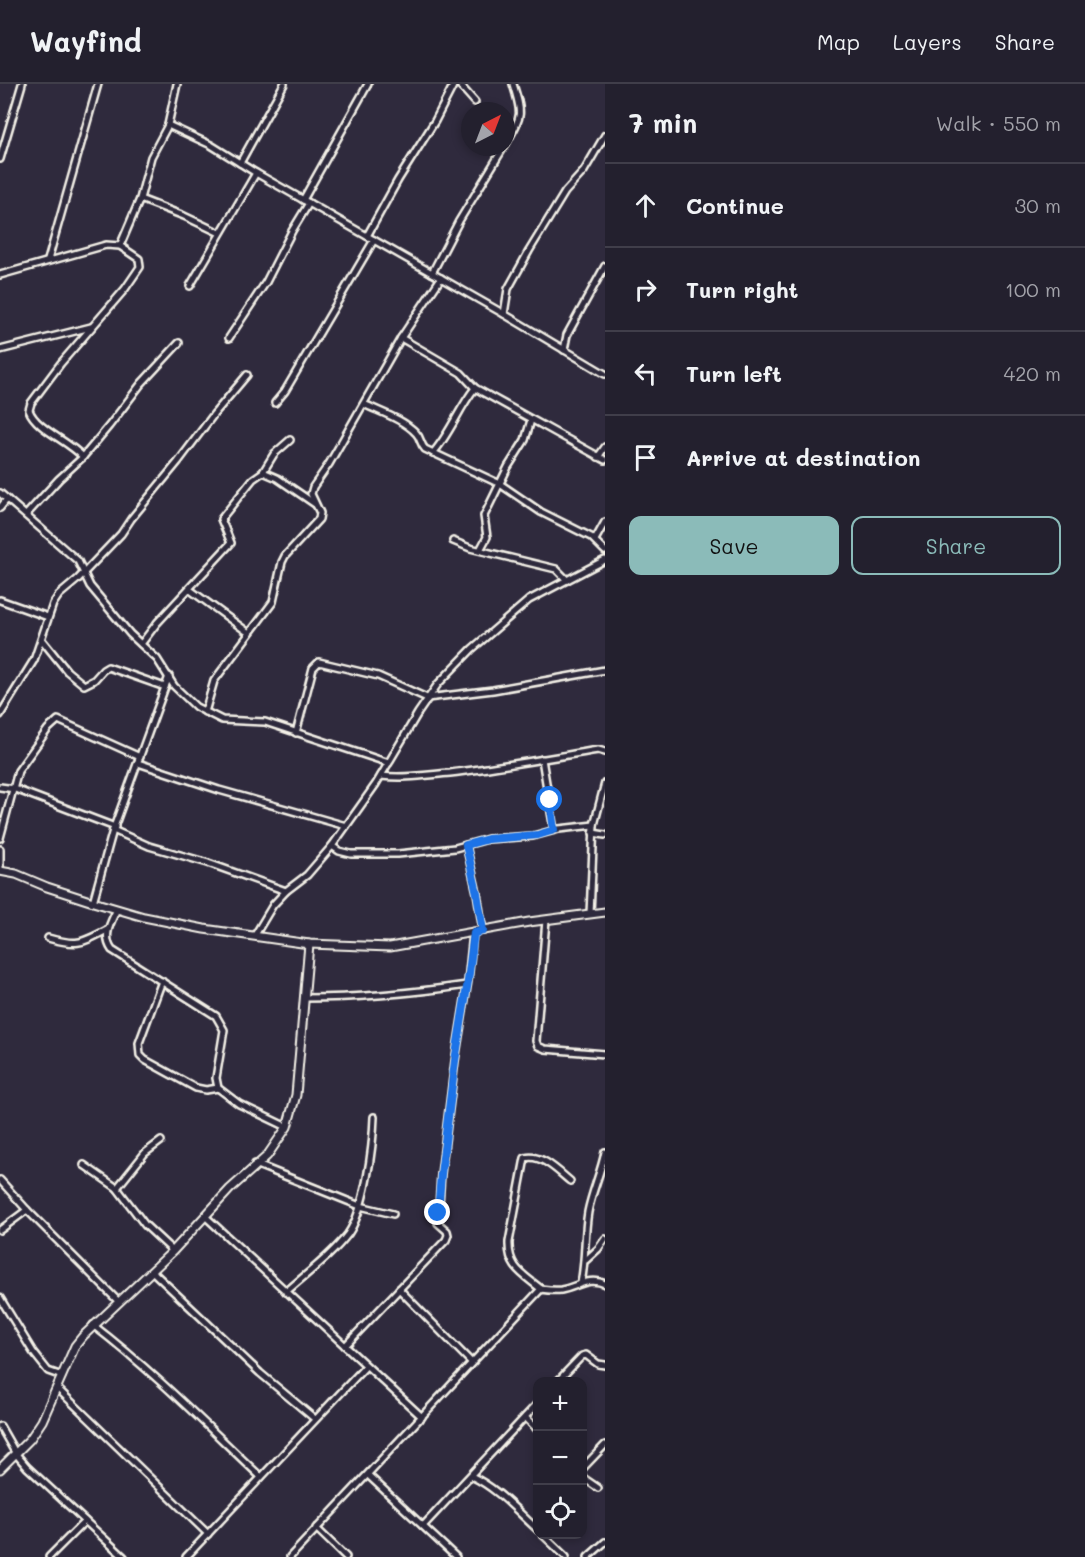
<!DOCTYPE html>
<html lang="en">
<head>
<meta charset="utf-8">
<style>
  :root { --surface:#23202e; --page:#2f2d3a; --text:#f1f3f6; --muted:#a3a3aa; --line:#403e4a; --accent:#8bbbb9 }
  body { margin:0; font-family:Mali,sans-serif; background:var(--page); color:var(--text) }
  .controls { position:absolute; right:18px; bottom:18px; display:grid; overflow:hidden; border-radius:12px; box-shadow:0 3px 9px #0003 }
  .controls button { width:54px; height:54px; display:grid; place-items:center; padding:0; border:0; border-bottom:2px solid var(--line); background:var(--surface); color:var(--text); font:30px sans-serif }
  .compass { position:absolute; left:461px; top:18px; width:54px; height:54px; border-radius:50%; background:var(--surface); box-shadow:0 3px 9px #0003; rotate:42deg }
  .stop { position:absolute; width:18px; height:18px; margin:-14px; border:4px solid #1a73e8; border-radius:50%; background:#fff }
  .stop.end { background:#1a73e8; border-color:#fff; box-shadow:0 2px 6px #0008 }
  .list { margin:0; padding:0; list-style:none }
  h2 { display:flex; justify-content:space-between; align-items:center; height:78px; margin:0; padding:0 24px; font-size:26px }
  h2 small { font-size:20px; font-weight:400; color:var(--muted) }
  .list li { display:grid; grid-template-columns:39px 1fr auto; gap:18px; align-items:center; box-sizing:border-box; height:84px; padding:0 24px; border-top:2px solid var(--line) }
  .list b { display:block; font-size:22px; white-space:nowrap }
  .list em { font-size:20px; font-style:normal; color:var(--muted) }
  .actions { display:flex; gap:12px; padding:18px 24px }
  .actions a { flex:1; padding:14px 0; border:2px solid var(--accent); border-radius:12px; text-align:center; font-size:21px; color:var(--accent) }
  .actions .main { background:var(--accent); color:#111 }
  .icon { flex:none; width:33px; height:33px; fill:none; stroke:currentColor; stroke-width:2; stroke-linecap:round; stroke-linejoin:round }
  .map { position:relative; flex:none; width:605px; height:1473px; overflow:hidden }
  header { display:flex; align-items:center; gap:36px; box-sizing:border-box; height:84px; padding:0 30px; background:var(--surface); border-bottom:2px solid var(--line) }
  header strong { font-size:28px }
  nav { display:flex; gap:33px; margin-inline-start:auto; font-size:21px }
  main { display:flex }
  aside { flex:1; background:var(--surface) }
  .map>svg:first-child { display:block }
</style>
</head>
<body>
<header>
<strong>Wayfind</strong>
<nav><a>Map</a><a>Layers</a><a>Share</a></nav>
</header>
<main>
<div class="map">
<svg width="605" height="1473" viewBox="0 0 605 1473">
  <rect width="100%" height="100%" fill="#2f2a3d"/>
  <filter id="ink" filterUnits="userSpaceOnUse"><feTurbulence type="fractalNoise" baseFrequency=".0167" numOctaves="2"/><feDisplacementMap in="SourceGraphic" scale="12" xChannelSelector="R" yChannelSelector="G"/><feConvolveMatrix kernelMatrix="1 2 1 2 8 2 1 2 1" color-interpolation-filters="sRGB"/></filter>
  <g filter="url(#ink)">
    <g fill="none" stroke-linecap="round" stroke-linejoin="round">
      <g stroke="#f4f1e8" stroke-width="10">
        <g id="minor">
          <polyline points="459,0 475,18"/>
          <polyline points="168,41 211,61 256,89 504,230 605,290"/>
          <path d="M506 60C522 31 523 32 513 0"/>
          <polyline points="0,75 22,0"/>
          <polyline points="240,79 284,0"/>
          <polyline points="140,115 184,132 220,149"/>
          <polyline points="303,116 368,0"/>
          <polyline points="367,152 398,96 435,37 454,0"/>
          <polyline points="120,162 140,115 151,73 168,41 177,0"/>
          <polyline points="48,176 98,0"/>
          <polyline points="432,189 459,137 504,63"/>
          <path d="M0 191 106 161 120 162 139 175 140 183 125 205 61 279 31 319 29 326C36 345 69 357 83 373"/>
          <polyline points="190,202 256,89"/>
          <polyline points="504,230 508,205 529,167 565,108 584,87 605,51"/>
          <polyline points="229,254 266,198 292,147 309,119"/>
          <polyline points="401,254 461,289 475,304 605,376"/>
          <polyline points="0,266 91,243"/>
          <polyline points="564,266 567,251 605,182"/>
          <polyline points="275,319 285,307 374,156"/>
          <path d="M364 320C380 328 403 335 416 349 421 354 420 360 425 365L500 400 541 428 591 453 605 467"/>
          <path d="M433 369C450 350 459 324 475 304"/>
          <polyline points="598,373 605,363"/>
          <polyline points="263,388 277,394 315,420"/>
          <polyline points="0,409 78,477 90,502 130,550 157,575 174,602 196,623 222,636 265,638 389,679"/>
          <polyline points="0,424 7,415"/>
          <polyline points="26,431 59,395 83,373 109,342 141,300 179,259"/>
          <polyline points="595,456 605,438"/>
          <polyline points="453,457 470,464 556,485 567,496"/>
          <polyline points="480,466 487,453 484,432 508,383 525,356 531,336"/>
          <polyline points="189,505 249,549"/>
          <polyline points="0,516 48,533"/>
          <polyline points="42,556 67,587 84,601 94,596 103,586 108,583 165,603"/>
          <polyline points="141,560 157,539 231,459 221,435 253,395 263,388 274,370 290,356"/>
          <polyline points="205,628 214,597 273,518 282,478 285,472 319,435 320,429 311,410 313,403 329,380 401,254 441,194"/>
          <polyline points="0,631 34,576 53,520 59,511 78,495 121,450 131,435 178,378 214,330 247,291"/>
          <polyline points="296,649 313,584 319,578 378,592 427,614 493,606 605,586"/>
          <polyline points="542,675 554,746"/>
          <polyline points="138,679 219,706 346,742"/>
          <path d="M381 692C404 695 427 691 450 689 500 683 549 674 598 666L605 668"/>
          <polyline points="0,703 15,705 115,743"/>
          <polyline points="113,746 149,762 208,779 286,807"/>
          <polyline points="593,749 605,751"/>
          <polyline points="0,754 18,687 48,645 58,636 140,673"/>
          <polyline points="466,761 477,809 483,847"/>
          <polyline points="332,762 339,767 351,770 398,770 455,764 488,755 533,752 559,745 594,741"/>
          <polyline points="0,765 0,787"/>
          <polyline points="93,818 113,746 169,592"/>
          <path d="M117 825C111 838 102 852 112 866L216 932 224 946 216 994 218 1004 239 1020 287 1043"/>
          <polyline points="590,830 594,741 605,699"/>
          <polyline points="546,836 536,957 538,962 545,965 605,970"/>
          <polyline points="255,851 273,821 286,807 307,791 332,762 376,700 418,629 438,600 472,565 529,516 605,476"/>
          <path d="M48 854C77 862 80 860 107 846"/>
          <polyline points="162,897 139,959 140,971 145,976 196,1004 206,1006 218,1004"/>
          <path d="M305 914C362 914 412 909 467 901"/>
          <polyline points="255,1080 360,1122 393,1130"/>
          <polyline points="84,1081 117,1104 145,1141 173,1167"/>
          <polyline points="0,1096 27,1126 119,1218"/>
          <path d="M570 1097C559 1088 541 1069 525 1074L509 1158C508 1184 523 1190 541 1205 548 1206 554 1207 561 1206 577 1203 590 1192 605 1200"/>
          <polyline points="117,1104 145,1069 161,1057"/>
          <polyline points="205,1132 422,1333"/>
          <polyline points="0,1146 27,1126"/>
          <polyline points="586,1176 598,1165 605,1155"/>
          <polyline points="152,1187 260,1289 315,1335"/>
          <path d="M581 1199C586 1175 584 1152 588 1128 592 1107 601 1089 605 1068"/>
          <polyline points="399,1205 471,1278"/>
          <path d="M286 1208C307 1189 331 1172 348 1150 365 1126 373 1063 374 1033"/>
          <polyline points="0,1214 33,1268 48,1287 62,1292"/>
          <path d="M93 1241C153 1287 206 1341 261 1393"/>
          <polyline points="345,1262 446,1156 448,1151 447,1147 438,1139 441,1090 455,977 468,897 473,849"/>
          <polyline points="557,1298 582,1272 586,1271 598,1280 605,1281"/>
          <polyline points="57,1304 208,1450"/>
          <polyline points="525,1333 538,1346"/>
          <polyline points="0,1342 16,1370 27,1383 124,1473"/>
          <polyline points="582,1385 605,1361"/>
          <polyline points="368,1391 456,1473"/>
          <path d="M471 1392C497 1404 516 1426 538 1446"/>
          <polyline points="582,1393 598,1404"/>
          <polyline points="423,1442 538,1319"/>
          <polyline points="316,1444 346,1473"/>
          <polyline points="542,1450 566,1473"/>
          <polyline points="49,1473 85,1437"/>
          <polyline points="186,1473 366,1282"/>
          <polyline points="290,1473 541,1205"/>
          <polyline points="588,1473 605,1458"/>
        </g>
      </g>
      <g stroke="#f4f1e8" stroke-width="11">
        <g id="tertiary">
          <polyline points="0,787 16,790 47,803 93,818 144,833 204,845 309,860 390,863 529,838 605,828"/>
          <polyline points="0,1385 30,1355 42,1337 75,1262 83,1252 173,1167 230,1105 267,1072 287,1043 296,1011 309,860"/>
        </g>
      </g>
      <use href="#minor" stroke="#2f2a3d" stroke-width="5"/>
      <use href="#tertiary" stroke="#2f2a3d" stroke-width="7"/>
    </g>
  </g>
  <g fill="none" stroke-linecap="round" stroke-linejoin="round" filter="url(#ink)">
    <polyline stroke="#1a73e8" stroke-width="8" points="438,1129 441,1090 455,977 468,897 474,849 483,847 477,809 466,761 488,755 538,751 554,746 550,716"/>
  </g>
</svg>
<div class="controls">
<button>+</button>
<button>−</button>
<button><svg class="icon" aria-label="locate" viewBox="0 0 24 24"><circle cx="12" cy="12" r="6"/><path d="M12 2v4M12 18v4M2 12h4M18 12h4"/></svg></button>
</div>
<svg class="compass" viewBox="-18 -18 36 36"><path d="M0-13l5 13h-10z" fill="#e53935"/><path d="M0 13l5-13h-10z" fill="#a3a3aa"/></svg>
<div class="stop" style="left:550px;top:716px"></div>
<div class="stop end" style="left:438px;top:1129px"></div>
</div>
<aside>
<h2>7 min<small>Walk · 550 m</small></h2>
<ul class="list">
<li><svg class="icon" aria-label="ahead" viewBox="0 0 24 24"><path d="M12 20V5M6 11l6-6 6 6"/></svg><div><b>Continue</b></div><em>30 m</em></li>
<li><svg class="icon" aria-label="right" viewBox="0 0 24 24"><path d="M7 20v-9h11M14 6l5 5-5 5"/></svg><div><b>Turn right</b></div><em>100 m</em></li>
<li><svg class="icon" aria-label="left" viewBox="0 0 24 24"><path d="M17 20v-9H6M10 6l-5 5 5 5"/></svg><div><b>Turn left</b></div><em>420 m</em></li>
<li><svg class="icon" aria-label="arrive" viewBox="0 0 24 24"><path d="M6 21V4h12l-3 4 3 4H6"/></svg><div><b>Arrive at destination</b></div></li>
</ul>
<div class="actions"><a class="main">Save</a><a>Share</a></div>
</aside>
</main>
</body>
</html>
